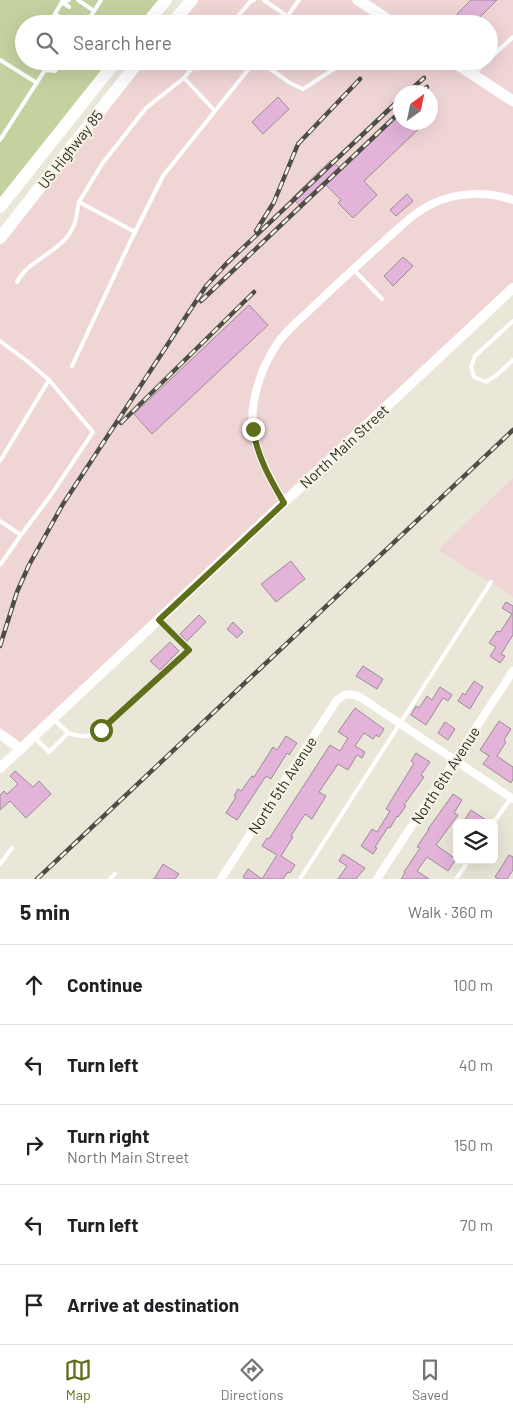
<!DOCTYPE html>
<html lang="en">
<head>
<meta charset="utf-8">
<style>
  :root { --surface:#fff; --page:#f6f6f6; --text:#202124; --muted:#757577; --line:#e0e0e0; --accent:#5e6e19 }
  body { margin:0; font-family:Barlow,sans-serif; background:var(--page); color:var(--text) }
  .controls { position:absolute; right:15px; bottom:15px; display:grid; overflow:hidden; border-radius:8px; box-shadow:0 5px 20px #0002 }
  .controls button { width:45px; height:45px; display:grid; place-items:center; padding:0; border:0; border-bottom:1px solid var(--line); background:var(--surface); color:var(--text); font:25px sans-serif }
  .compass { position:absolute; left:393px; top:85px; width:45px; height:45px; border-radius:50%; background:var(--surface); box-shadow:0 5px 20px #0002; rotate:33deg }
  .stop { position:absolute; width:15px; height:15px; margin:-11px; border:4px solid #5e6e19; border-radius:50%; background:#fff }
  .stop.end { background:#5e6e19; border-color:#fff; box-shadow:0 1px 5px #0008 }
  .list { margin:0; padding:0; list-style:none }
  h2 { display:flex; justify-content:space-between; align-items:center; height:65px; margin:0; padding:0 20px; font-size:21px }
  h2 small { font-size:16px; font-weight:400; color:var(--muted) }
  .list li { display:grid; grid-template-columns:32px 1fr auto; gap:15px; align-items:center; box-sizing:border-box; height:80px; padding:0 20px; border-top:1px solid var(--line) }
  .list b { display:block; font-size:19px; white-space:nowrap }
  .list p { margin:0; font-size:16px; white-space:nowrap; color:var(--muted) }
  .list em { font-size:16px; font-style:normal; color:var(--muted) }
  .icon { flex:none; width:28px; height:28px; fill:none; stroke:currentColor; stroke-width:2; stroke-linecap:round; stroke-linejoin:round }
  .map { position:relative; flex:none; width:513px; height:879px; overflow:hidden }
  .search { position:absolute; background:var(--surface); box-shadow:0 5px 20px #0002; left:15px; right:15px; top:15px; height:55px; display:flex; align-items:center; gap:12px; box-sizing:border-box; padding:0 18px; border-radius:28px; color:var(--muted); font-size:19px }
  .sheet { height:465px; background:var(--surface) }
  nav { display:flex; justify-content:space-around; align-items:center; box-sizing:border-box; height:70px; border-top:1px solid var(--line); background:var(--surface); font-size:14px; color:var(--muted) }
  nav a { display:grid; justify-items:center; gap:2px }
  nav .on { color:var(--accent) }
  .map>svg:first-child { display:block }
</style>
</head>
<body>
<div class="map">
<svg width="513" height="879" viewBox="0 0 513 879">
  <rect width="100%" height="100%" fill="#eae7d9"/>
  <g fill="#f0d5d5" fill-rule="evenodd">
    <path d="M192 0H513V288L21 749 0 734V238L140 61H489V24H171ZM400 92H430V122H400Z"/>
    <polygon points="513,478 513,597 438,550"/>
  </g>
  <polygon fill="#c4d2a0" points="0,0 166,0 146,24 24,24 24,61 116,61 0,207"/>
  <g fill="#e3b3da" stroke="#988d96">
    <polygon points="471,0 497,0 473,24 466,24 457,14"/>
    <polygon points="278,97 289,109 263,134 252,122"/>
    <polygon points="400,114 400,122 426,122 364,181 377,195 353,218 338,203 341,200 323,182 299,205 292,198 331,160 342,170"/>
    <polygon points="407,194 413,201 396,216 390,210"/>
    <polygon points="403,257 413,266 393,286 384,276"/>
    <polygon points="249,305 268,325 152,434 134,414"/>
    <polygon points="291,561 305,579 276,602 261,584"/>
    <polygon points="506,602 513,606 513,635 501,654 505,656 500,663 490,656 496,647 489,643 497,631 500,632 512,614 502,608"/>
    <polygon points="199,615 206,622 187,641 180,634"/>
    <polygon points="233,622 243,632 237,638 227,629"/>
    <polygon points="170,642 179,651 160,670 150,661"/>
    <polygon points="363,666 383,679 377,689 356,676"/>
    <polygon points="474,681 483,687 470,709 458,701 463,693 465,695"/>
    <polygon points="440,687 452,695 448,701 443,698 426,725 411,715 416,706 419,708 427,696 432,700"/>
    <polygon points="355,708 384,729 379,737 376,735 373,739 364,733 355,746 365,752 362,758 357,755 348,770 338,764 319,792 326,796 312,819 305,814 291,836 293,837 281,856 295,865 290,873 288,872 283,879 246,879 243,877 248,869 262,879 277,855 262,846 267,838 269,839 330,745 340,751 348,738 338,732"/>
    <polygon points="499,721 511,729 504,740 506,742 497,756 513,767 513,779 511,783 483,764 489,756 480,750"/>
    <polygon points="445,722 455,729 448,740 438,733"/>
    <polygon points="286,736 297,743 289,755 287,753 271,779 266,776 237,820 226,813 236,797 234,796 238,789 241,791 252,776 254,777 273,747 277,750"/>
    <polygon points="416,753 430,762 421,775 424,777 404,805 406,806 398,817 397,816 390,828 388,827 375,847 377,848 373,854 361,846 372,829 377,832 390,811 386,809 414,763 411,761"/>
    <polygon points="15,771 33,787 39,781 51,794 26,818 10,801 0,810 0,795 4,791 7,794 18,784 10,776"/>
    <polygon points="453,794 462,800 454,813 458,815 436,845 456,859 448,871 427,857 417,871 429,879 401,879 405,873 404,872 420,848 417,847 429,829 428,829"/>
    <polygon points="471,810 489,822 489,823 471,823 465,819"/>
    <polygon points="343,854 365,868 356,879 338,879 347,866 339,861"/>
    <polygon points="509,855 513,857 513,870 507,879 499,879 495,877"/>
    <polygon points="163,864 179,874 175,879 154,879"/>
  </g>
  <g fill="none" stroke-linecap="round" stroke-linejoin="round">
    <g stroke="#fff" stroke-width="4">
      <polyline points="78,0 94,11"/>
      <polyline points="264,0 287,16"/>
      <polyline points="62,2 69,7"/>
      <polyline points="55,14 61,18"/>
      <polyline points="49,24 62,2 69,0"/>
      <polyline points="86,24 101,0"/>
      <polyline points="231,24 250,2 254,0"/>
      <polyline points="282,24 299,0"/>
      <polyline points="489,59 513,37"/>
      <polyline points="0,60 37,83"/>
      <polyline points="259,61 290,83 303,89 334,69"/>
      <polyline points="475,73 487,61"/>
      <polyline points="184,78 198,61"/>
      <polyline points="0,140 45,70 55,71 62,61"/>
      <polyline points="135,232 79,202 102,164 146,108 184,78 215,111"/>
      <polyline points="353,269 382,299"/>
      <path d="M17 282C29 258 64 252 74 225 77 218 77 209 79 202"/>
      <polyline points="513,321 475,356 471,367 474,377 486,382 498,374 513,360"/>
      <polyline points="0,341 27,361 49,380 0,461"/>
      <polyline points="72,366 131,240 163,176 255,61"/>
      <polyline points="0,521 21,535 51,495 93,432 49,380"/>
      <polyline points="0,565 21,535"/>
      <path d="M68 733C84 737 87 739 101 729L189 650 160 621"/>
      <polyline points="34,737 49,752 68,733 54,719"/>
      <polyline points="493,823 512,797"/>
      <polyline points="0,864 12,848"/>
      <polyline points="110,879 115,874"/>
      <polyline points="300,879 491,582"/>
      <polyline points="456,879 469,860"/>
    </g>
    <g stroke="#fff" stroke-width="8">
      <path d="M284 503C267 473 249 443 253 407 256 385 265 362 277 344 287 329 302 318 314 306 336 285 359 264 381 244 397 230 413 213 432 204 456 192 488 191 513 200"/>
      <path d="M221 879 337 700C345 693 350 693 360 697L513 799"/>
      <polyline points="377,879 513,671"/>
    </g>
    <g stroke="#fff" stroke-width="10">
      <polyline points="0,734 21,749"/>
      <polyline points="0,768 513,288"/>
    </g>
    <g stroke="#fff" stroke-width="11">
      <polyline points="358,0 395,24"/>
      <polyline points="452,61 513,101"/>
    </g>
    <g stroke="#fff" stroke-width="12">
      <polyline points="146,24 166,0"/>
      <polyline points="171,24 192,0"/>
      <polyline points="0,207 116,61"/>
      <polyline points="0,238 139,61"/>
    </g>
    <g stroke="#4f4d47" stroke-width="4.5">
      <g id="rail">
        <polyline points="408,92 424,78"/>
        <polyline points="421,92 427,87"/>
        <polyline points="256,231 274,202 298,144 360,79"/>
        <polyline points="201,301 400,112"/>
        <polyline points="121,423 254,292"/>
        <polyline points="0,646 17,592 29,565 63,504 206,286 227,263 400,99"/>
        <polyline points="37,879 513,430"/>
      </g>
    </g>
    <use href="#rail" stroke="#f7f4e6" stroke-width="2.5" stroke-dasharray="8" stroke-linecap="butt"/>
  </g>
  <g fill="none" stroke-linecap="round" stroke-linejoin="round">
    <path stroke="#5e6e19" stroke-width="6" d="M101 730 189 650 159 620 284 503C270 479 257 456 253 429"/>
  </g>
  <g text-anchor="middle" dominant-baseline="central" stroke-width="4" stroke-linejoin="round" paint-order="stroke">
    <g font-size="15" fill="#2d2c27" stroke="#f7f4e6">
      <text transform="translate(70 149) rotate(-52)">US Highway 85</text>
      <text transform="translate(344 446) rotate(-43)">North Main Street</text>
      <text transform="translate(445 775) rotate(-57)">North 6th Avenue</text>
      <text transform="translate(282 785) rotate(-57)">North 5th Avenue</text>
    </g>
  </g>
</svg>
<div class="controls">
<button><svg class="icon" aria-label="layers" viewBox="0 0 24 24"><path d="M12 4l9 5-9 5-9-5zM3 14l9 5 9-5"/></svg></button>
</div>
<svg class="compass" viewBox="-18 -18 36 36"><path d="M0-13l5 13h-10z" fill="#e53935"/><path d="M0 13l5-13h-10z" fill="#757577"/></svg>
<div class="stop" style="left:101px;top:730px"></div>
<div class="stop end" style="left:253px;top:429px"></div>
<div class="search"><svg class="icon" aria-label="search" viewBox="0 0 24 24"><circle cx="10" cy="10" r="6"/><path d="M15 15l6 6"/></svg>Search here</div>
</div>
<section class="sheet">
<h2>5 min<small>Walk · 360 m</small></h2>
<ul class="list">
<li><svg class="icon" aria-label="ahead" viewBox="0 0 24 24"><path d="M12 20V5M6 11l6-6 6 6"/></svg><div><b>Continue</b></div><em>100 m</em></li>
<li><svg class="icon" aria-label="left" viewBox="0 0 24 24"><path d="M17 20v-9H6M10 6l-5 5 5 5"/></svg><div><b>Turn left</b></div><em>40 m</em></li>
<li><svg class="icon" aria-label="right" viewBox="0 0 24 24"><path d="M7 20v-9h11M14 6l5 5-5 5"/></svg><div><b>Turn right</b><p>North Main Street</p></div><em>150 m</em></li>
<li><svg class="icon" aria-label="left" viewBox="0 0 24 24"><path d="M17 20v-9H6M10 6l-5 5 5 5"/></svg><div><b>Turn left</b></div><em>70 m</em></li>
<li><svg class="icon" aria-label="arrive" viewBox="0 0 24 24"><path d="M6 21V4h12l-3 4 3 4H6"/></svg><div><b>Arrive at destination</b></div></li>
</ul>
</section>
<nav>
<a class="on"><svg class="icon" aria-label="map" viewBox="0 0 24 24"><path d="M3 6l6-2 6 2 6-2v14l-6 2-6-2-6 2zM9 4v14M15 6v14"/></svg>Map</a>
<a><svg class="icon" aria-label="directions" viewBox="0 0 24 24"><path d="M12 3l9 9-9 9-9-9zM9 14v-3h6M13 9l2 2-2 2"/></svg>Directions</a>
<a><svg class="icon" aria-label="saved" viewBox="0 0 24 24"><path d="M7 4h10v16l-5-4-5 4z"/></svg>Saved</a>
</nav>
</body>
</html>
